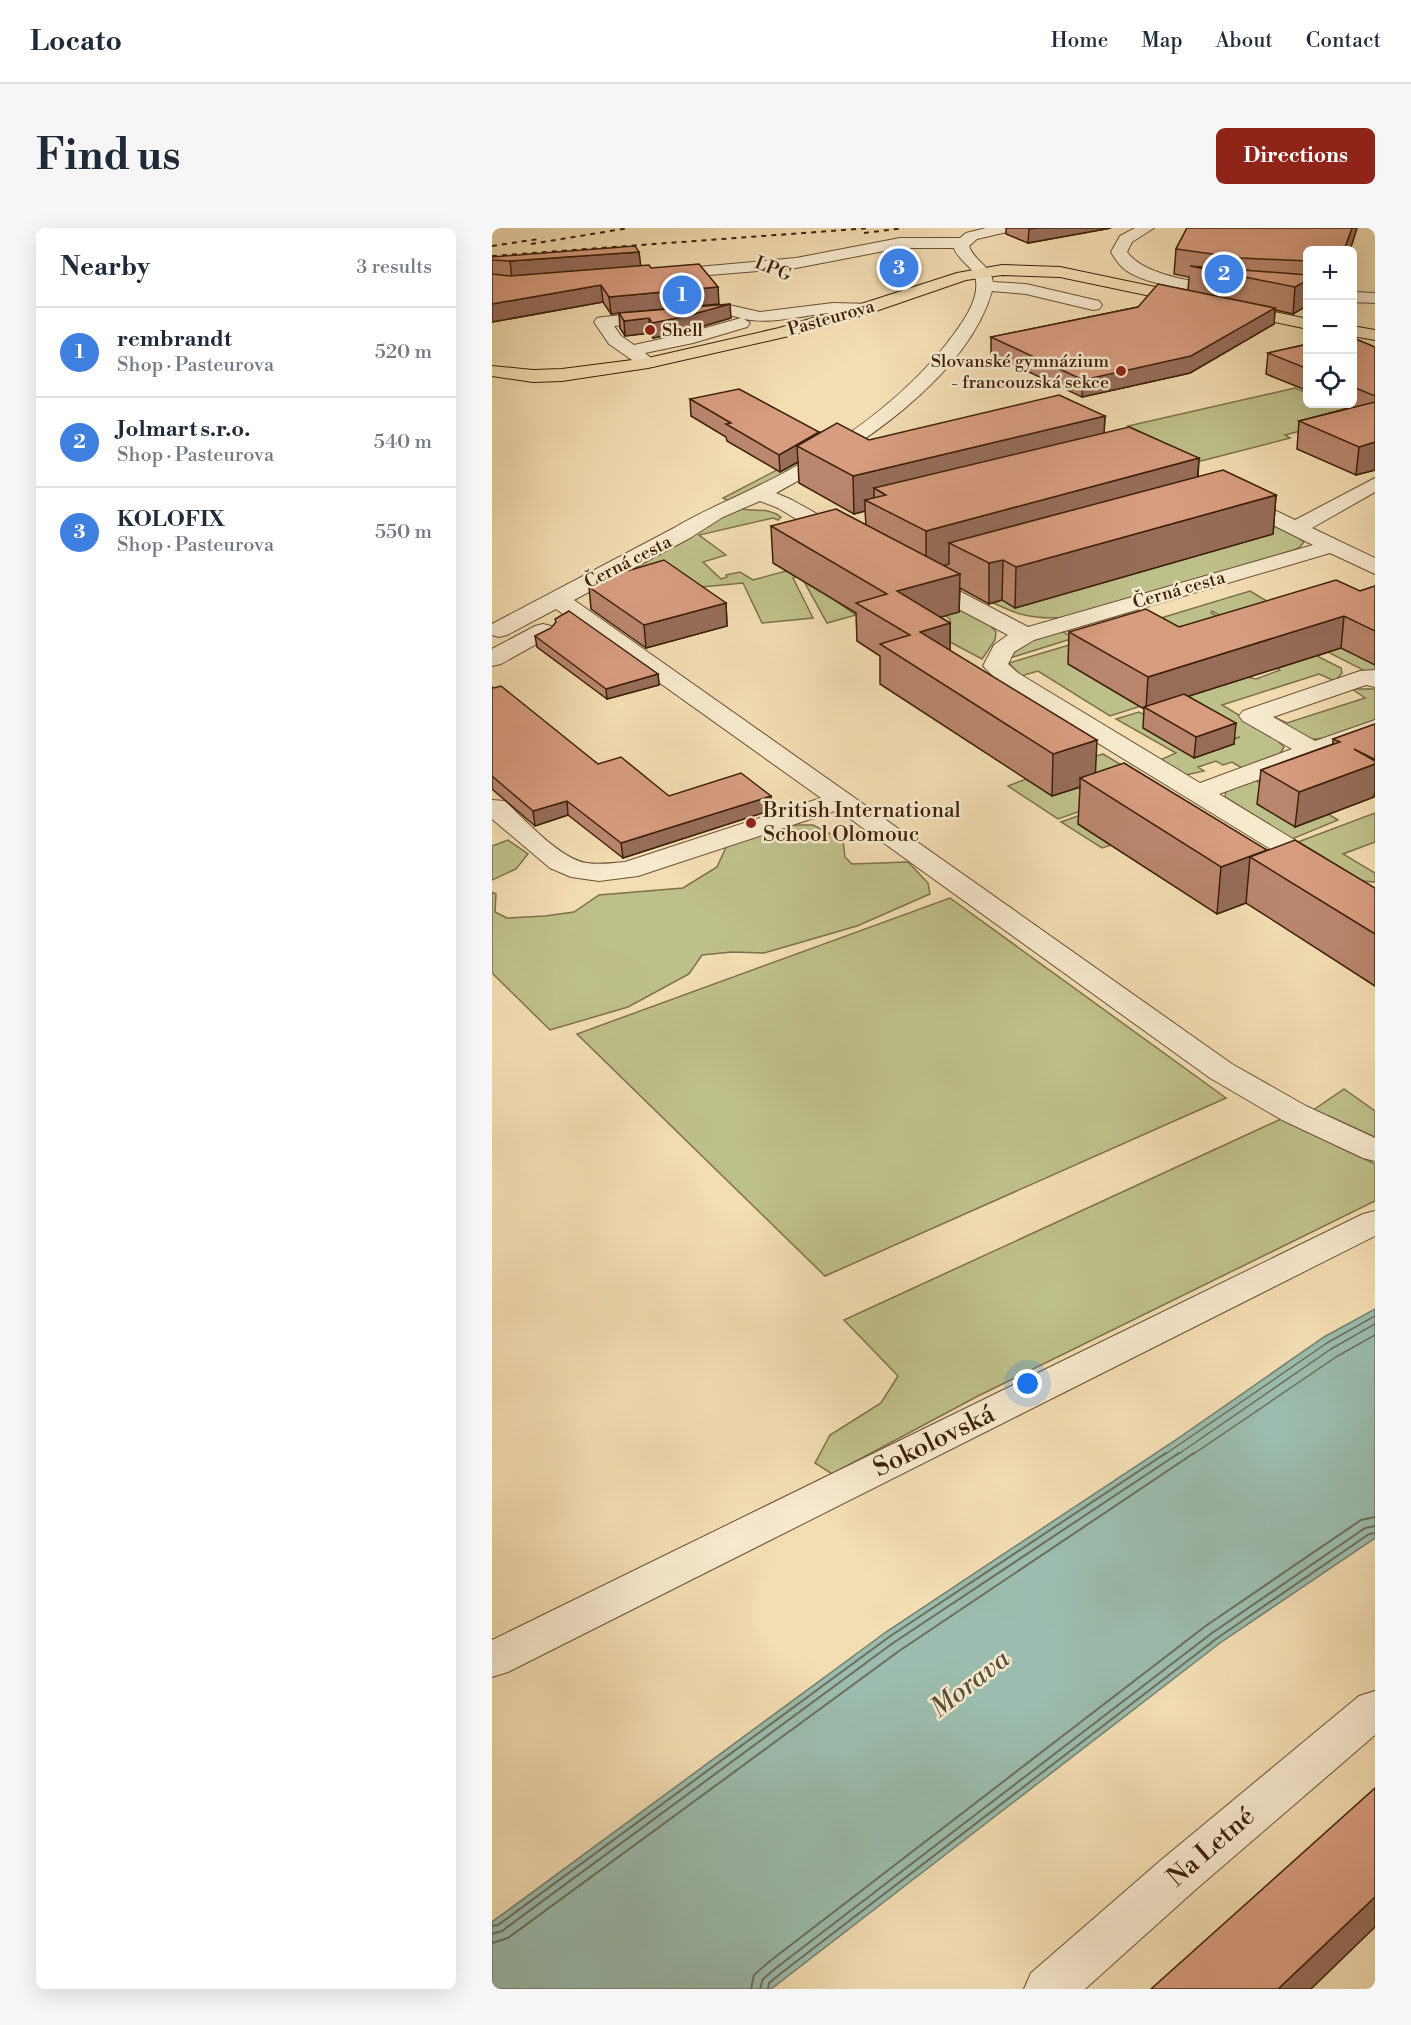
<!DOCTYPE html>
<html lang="en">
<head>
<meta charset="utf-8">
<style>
  :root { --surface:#fff; --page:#f6f6f7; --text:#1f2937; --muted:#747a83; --line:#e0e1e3; --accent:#8f2418 }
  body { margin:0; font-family:"Libre Bodoni",serif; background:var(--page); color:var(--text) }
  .controls { position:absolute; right:18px; top:18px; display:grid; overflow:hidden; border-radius:9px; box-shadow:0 6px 24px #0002 }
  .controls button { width:54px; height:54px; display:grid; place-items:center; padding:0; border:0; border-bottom:2px solid var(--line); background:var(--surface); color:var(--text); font:30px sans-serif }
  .you { position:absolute; left:536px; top:1156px; width:21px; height:21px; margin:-15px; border:4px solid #fff; border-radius:50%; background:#1a73e8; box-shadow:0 0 0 9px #1a73e833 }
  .badge { display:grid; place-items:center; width:39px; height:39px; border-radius:50%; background:var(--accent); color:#fff; font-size:20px; font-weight:700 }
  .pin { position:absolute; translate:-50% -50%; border:3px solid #fff; box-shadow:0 2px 6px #0006 }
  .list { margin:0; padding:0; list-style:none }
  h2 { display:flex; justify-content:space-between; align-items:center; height:78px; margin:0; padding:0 24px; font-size:26px }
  h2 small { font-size:20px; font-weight:400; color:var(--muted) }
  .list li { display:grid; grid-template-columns:39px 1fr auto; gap:18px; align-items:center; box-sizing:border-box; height:90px; padding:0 24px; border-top:2px solid var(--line) }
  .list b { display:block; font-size:22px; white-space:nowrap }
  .list p { margin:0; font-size:20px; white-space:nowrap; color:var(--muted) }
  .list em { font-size:20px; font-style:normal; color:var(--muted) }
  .icon { flex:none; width:33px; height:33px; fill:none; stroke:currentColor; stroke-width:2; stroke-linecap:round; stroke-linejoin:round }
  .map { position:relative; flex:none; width:883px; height:1761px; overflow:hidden; border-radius:9px }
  header { display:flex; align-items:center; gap:36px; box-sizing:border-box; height:84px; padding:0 30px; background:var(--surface); border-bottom:2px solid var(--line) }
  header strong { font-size:28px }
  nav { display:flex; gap:33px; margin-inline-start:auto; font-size:21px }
  .intro { display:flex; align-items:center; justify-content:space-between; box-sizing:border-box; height:144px; padding:0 36px }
  h1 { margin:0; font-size:42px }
  .button { padding:15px 27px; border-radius:9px; background:var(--accent); color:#fff; font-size:21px; font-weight:700 }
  main { display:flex; gap:36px; padding:0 36px }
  aside { flex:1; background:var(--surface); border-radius:9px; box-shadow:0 6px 24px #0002 }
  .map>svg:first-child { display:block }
</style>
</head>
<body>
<header>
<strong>Locato</strong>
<nav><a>Home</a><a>Map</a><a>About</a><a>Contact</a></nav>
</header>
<div class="intro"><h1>Find us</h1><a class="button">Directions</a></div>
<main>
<aside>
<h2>Nearby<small>3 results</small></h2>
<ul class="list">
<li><span class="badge" style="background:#3f7fe0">1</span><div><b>rembrandt</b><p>Shop · Pasteurova</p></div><em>520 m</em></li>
<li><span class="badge" style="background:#3f7fe0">2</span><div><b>Jolmart s.r.o.</b><p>Shop · Pasteurova</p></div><em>540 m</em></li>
<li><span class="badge" style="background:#3f7fe0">3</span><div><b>KOLOFIX</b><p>Shop · Pasteurova</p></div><em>550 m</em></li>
</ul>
</aside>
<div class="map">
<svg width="883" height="1761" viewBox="0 0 883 1761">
  <rect width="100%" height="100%" fill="#f3ddb3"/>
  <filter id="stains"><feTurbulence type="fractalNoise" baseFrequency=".00333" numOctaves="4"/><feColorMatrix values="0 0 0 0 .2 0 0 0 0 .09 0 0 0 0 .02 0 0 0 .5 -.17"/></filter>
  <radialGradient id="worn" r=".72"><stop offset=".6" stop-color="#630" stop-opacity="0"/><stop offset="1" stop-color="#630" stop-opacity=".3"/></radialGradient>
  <g fill="#bec08b" stroke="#7e7048" stroke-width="1.5">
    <polygon points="803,160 815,165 816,176 841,176 870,187 793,207 798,210 709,233 636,198"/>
    <polygon points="337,215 346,218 238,274 231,270"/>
    <path d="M247 280C262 285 275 278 289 289L286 292 281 290 207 307 234 327 211 334 229 351 235 349 234 347 248 344 261 352 328 334 302 346 303 349 301 350 321 390 270 395 251 355 189 361 149 342 133 340Z"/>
    <path d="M766 290 805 309 812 314 807 320 799 323 575 389C536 393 518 384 484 366Z"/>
    <polygon points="308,346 383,363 344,373 364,387 335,395"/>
    <polygon points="758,363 883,437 883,448 836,424 825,428 849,440 850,445 843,453 827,446 730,477 780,507 792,519 786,529 753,542 740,534 731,537 724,533 706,539 712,543 694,547 668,532 684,525 624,491 647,484 667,494 702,530 741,516 737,513 748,509 743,510 733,504 649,478 618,488 546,443 529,448 517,435 587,414 764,451 788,442 785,440 781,415 720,383 719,385 760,408 685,431 669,390"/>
    <polygon points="449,370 497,396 504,404 503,412 490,431 458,414 458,391 434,375"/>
    <path d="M569 403 582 410 518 430C529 413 550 409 569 403Z"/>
    <path d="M860 461H883V494C861 501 837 513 814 511L777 487 795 495 873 470Z"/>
    <polygon points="611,526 663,557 566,591 516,558 534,551 560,568 602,554 576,536"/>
    <polygon points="760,551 836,586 846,592 800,611 733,569 734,562"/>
    <polygon points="667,559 587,596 619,617 610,620 569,594"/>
    <polygon points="883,585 883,614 851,626 883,645 883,654 869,653 806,614"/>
    <polygon points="290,597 321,597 351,612 353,629 360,636 416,634 436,655 438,666 365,698 272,725 240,724 210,727 197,746 136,779 58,802 0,745 0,664 4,666 3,684 15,690 53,688 82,684 107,667 191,660 225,639 235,617"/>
    <polygon points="16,612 36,626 24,641 0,652 0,618"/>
    <polygon points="458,670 734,870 333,1048 85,806"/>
    <polygon points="852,861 883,883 883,909 837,888 814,887"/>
    <polygon points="789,891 883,936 883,973 486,1168 340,1246 323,1235 338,1207 389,1175 406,1148 352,1092"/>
  </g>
  <polygon fill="#9bbcae" stroke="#757e6b" stroke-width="1.5" points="883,1081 883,1310 728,1415 279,1761 0,1761 0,1694 394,1404 685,1211 832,1109"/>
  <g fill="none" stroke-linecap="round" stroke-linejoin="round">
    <g stroke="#6c6e5a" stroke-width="1.5">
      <polyline points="672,1227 835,1115 883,1088"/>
      <polyline points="685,1227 839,1121 883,1096"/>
      <polyline points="700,1227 844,1129 883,1107"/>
    </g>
    <g stroke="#6c6e5a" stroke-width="2">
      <polyline points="0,1698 6,1697 397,1409 674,1225"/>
      <polyline points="0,1706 10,1703 401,1415 687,1225"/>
      <polyline points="0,1715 16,1710 407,1423 702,1225"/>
      <polyline points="259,1761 262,1747 278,1733 715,1397 869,1292 883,1289"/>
      <polyline points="268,1761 271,1751 284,1740 720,1405 873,1300 883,1298"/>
      <polyline points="276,1761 277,1755 288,1746 724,1411 877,1306 883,1305"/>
    </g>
    <g stroke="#6a5031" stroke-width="2">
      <g id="minor">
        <path d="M494 0H522L519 3 485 11 477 18C482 33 498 37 501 54L534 56 607 73 610 77 607 81 601 82 534 66 500 63C475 151 360 224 284 265L300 272 363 307 366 312 363 317 355 319 347 317 286 280 268 273 231 289 198 310 82 372 740 836 814 878 883 910V933L871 930 790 892 718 850 346 582 146 648 107 653 79 649 58 640 0 591V572L13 573C32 591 69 632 95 635 107 637 121 635 133 634L329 570 64 381 15 407 7 409 0 407V396L182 300C210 283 239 272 268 257 338 223 407 176 456 114 468 98 487 74 484 53 483 39 466 33 462 20H408L304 40 168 51 160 46 162 43 304 30 408 10H468L474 5Z"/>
        <path d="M643 0H662L640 14 635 24C662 61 772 59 816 61V71C776 69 657 66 630 39 626 35 622 29 619 24L628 8Z"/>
        <polygon points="860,64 883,65 883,75 860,74"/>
        <path d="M341 75 381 76 384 80 381 84C369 87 355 85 343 85 312 86 282 97 252 91L258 95 255 99 201 115 153 125 165 135 162 139H150L117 116 102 94 105 90 111 89 237 77 268 84ZM237 87 249 90 192 106 142 117 129 108 122 98Z"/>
        <polygon points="883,250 883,264 820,300 883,330 883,346 838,325 542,412 522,424 516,436 526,445 708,555 800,521 751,493 747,488 751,483 868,443 883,442 883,459 874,457 781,489 823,513 883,492 883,509 727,566 883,661 883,682 873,679 508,455 491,438 502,417 516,407 419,356 416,351 419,346 427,344 435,346 536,399 821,317 735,274 732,270 735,266 742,264 749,266 803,292"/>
        <polygon points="51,396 59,398 63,403 59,408 9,436 0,438 0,421 43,398"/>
        <polygon points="883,983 883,1008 16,1444 0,1449 0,1412 871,986"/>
        <polygon points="883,1463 883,1507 702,1663 593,1761 532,1761 539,1745 668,1633 867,1468"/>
      </g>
    </g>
    <g stroke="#3d2106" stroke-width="2">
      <g id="major">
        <polygon points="510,37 568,39 816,91 816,101 568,49 510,47 474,52 381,84 297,108 156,140 70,153 41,154 0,148 0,138 41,142 70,141 156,130 287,100 369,76 465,45"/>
        <polygon points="860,98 883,102 883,112 860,108"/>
      </g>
    </g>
    <use href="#minor" fill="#f7e9ce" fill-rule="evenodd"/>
    <use href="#major" fill="#f3ddb3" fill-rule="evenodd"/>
    <g stroke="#3d2106" stroke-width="2" stroke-dasharray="5 5" stroke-linecap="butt">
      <polyline points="372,5 412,0"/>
      <polyline points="39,16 137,0"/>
      <polyline points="0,18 47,11"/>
      <polyline points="0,28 379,0"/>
    </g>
  </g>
  <g fill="#ba866e" stroke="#3d2106" stroke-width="1.5">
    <polygon points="514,0 619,0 536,15 514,6"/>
    <polygon points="695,0 865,0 858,22 816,22 816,77 801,86 783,82 782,96 698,145 590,169 499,126 499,109 646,79 696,62 697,49 682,46 684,21"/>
    <polygon points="147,24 148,38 159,40 227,76 154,83 239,90 191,104 161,110 158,105 133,108 128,100 127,85 119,86 111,74 0,94 0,29"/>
    <polygon points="861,110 883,119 883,242 864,247 805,221 807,193 857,180 846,176 861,176"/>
    <polygon points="816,116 816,163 774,146 776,125"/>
    <polygon points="198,171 327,204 377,212 613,188 612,205 707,230 706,249 784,267 781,306 523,380 510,372 497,376 468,360 467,384 448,389 458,395 458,423 603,545 775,622 883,660 883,758 754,675 725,686 586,596 588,559 560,568 388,456 388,428 365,413 364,385 281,335 279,298 374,297 373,283 362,286 307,255 306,234 288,244 235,213 234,209 199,188"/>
    <polygon points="883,358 883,437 849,420 697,468 742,516 702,530 651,500 652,481 576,436 577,404 687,399 868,363"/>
    <polygon points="97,359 234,375 235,398 154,420 99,381"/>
    <polygon points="43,408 166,446 167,457 115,471 45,419"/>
    <polygon points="0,459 106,536 177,568 280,582 131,630 76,587 43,598 0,561"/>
    <polygon points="883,496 883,563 882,569 803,599 765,576 769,542 841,516 841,511"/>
  </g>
  <g fill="#976d5a" stroke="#3d2106" stroke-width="1.5">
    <polygon points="545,0 619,0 536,15 537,1"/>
    <polygon points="860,0 865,0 858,22 852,22"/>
    <polygon points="147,24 149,40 20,50 18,33"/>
    <polygon points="816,52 816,77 801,86 803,59"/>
    <polygon points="109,57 111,74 0,94 0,76"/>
    <polygon points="226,59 227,76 119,86 117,69"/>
    <polygon points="238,76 239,90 191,104 161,110 160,95"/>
    <polygon points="783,80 782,96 698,145 590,169 591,152"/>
    <polygon points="157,90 158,105 133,108 132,93"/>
    <polygon points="613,188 611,225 394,267 382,260 382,276 373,272 373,283 362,286 361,248"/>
    <polygon points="327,204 305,218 306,234 288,244 287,227"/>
    <polygon points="883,214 883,242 864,247 867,219"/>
    <polygon points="707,230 704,268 457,315 457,336 434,343 434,303"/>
    <polygon points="784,267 781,306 523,380 524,339"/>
    <polygon points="511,332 510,372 497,376 497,335"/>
    <polygon points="468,346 467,384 407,401 405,363"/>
    <polygon points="234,375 235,398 154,420 152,397"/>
    <polygon points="852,388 849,420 656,481 654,480 656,449"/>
    <polygon points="458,395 458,435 428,404"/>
    <polygon points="166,446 167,457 115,471 114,461"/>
    <polygon points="744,495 742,516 702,530 704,509"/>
    <polygon points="605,512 603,553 588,550 588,559 560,568 561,526"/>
    <polygon points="883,530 883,563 882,569 803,599 807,564 881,537 882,531"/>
    <polygon points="279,568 280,582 131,630 129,615"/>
    <polygon points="75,573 76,587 43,598 41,583"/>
    <polygon points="775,622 758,629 754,675 725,686 729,639"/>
    <polygon points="883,1669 883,1699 819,1761 786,1761"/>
  </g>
  <g fill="#d89c80" stroke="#3d2106" stroke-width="1.5">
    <polygon points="695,0 860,0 852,22 816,22 816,33 749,30 684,21"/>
    <polygon points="143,18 147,24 18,33 0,32 0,29"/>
    <polygon points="207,36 226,59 117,69 109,57 0,76 0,46 18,48 157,37 159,40"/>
    <polygon points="698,38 816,47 816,52 803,59"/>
    <polygon points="666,56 783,80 699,128 591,152 499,109 646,79"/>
    <polygon points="238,76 191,89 160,95 157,90 132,93 127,85"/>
    <polygon points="861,110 883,119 883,168 861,159"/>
    <polygon points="816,116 816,141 776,125"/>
    <polygon points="247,161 327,204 287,227 234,196 239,195 198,171"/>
    <polygon points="567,167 613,188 361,248 305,218 345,195 377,212"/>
    <polygon points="883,174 883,214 867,219 807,193"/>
    <polygon points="637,199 707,230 434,303 373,272 394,267 382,260"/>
    <polygon points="731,242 784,267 524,339 511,332 497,335 457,315"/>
    <polygon points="344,281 468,346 405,363 458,395 428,404 605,512 561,526 388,416 418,407 364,375 395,366 279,298"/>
    <polygon points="172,332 234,375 152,397 97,359 115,349"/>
    <polygon points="844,352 868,363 883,358 883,403 852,388 656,449 577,404 654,381 687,399"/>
    <polygon points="77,383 166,446 114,461 43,408 59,400 64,394 63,391"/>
    <polygon points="9,458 106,536 129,529 177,568 249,545 279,568 129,615 75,573 41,583 0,548 0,459 2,460"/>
    <polygon points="692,466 744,495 704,509 652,479"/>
    <polygon points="883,496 883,530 882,531 862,521 883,533 883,536 807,564 769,542 848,514 841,511"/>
    <polygon points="632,535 775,622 729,639 588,550"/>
    <polygon points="803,612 883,660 883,706 758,629"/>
    <polygon points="883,1560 883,1669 786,1761 659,1761"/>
  </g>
  <g fill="#8f2418" stroke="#f7e9ce" stroke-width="2">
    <circle cx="158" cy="102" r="6"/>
    <circle cx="629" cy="143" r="6"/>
    <circle cx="259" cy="595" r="6"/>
  </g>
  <g text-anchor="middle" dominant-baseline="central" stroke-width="5" stroke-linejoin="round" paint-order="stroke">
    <g font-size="18" fill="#3d2106" stroke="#f7e9ce">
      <text transform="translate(281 41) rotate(22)">LPG</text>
      <text transform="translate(339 90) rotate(-16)">Pasteurova</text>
      <text transform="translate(136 334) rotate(-27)">Černá cesta</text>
      <text transform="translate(687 362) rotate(-16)">Černá cesta</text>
    </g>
    <g font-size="18" fill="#3d2106" stroke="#f7e9ce" text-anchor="start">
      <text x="170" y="102">Shell</text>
      <text x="617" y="133" text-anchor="end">Slovanské gymnázium<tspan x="617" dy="21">- francouzská sekce</tspan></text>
    </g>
    <g font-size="21" fill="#3d2106" stroke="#f7e9ce" text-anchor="start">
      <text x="271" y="583">British International<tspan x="271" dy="24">School Olomouc</tspan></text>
    </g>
    <g font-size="26" fill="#3d2106" stroke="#f7e9ce">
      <text transform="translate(442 1213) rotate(-26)">Sokolovská</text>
      <text transform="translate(719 1619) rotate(-41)">Na Letné</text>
    </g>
    <g font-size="27" font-style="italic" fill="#595038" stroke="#f7e9ce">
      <text transform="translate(478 1456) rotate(-38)">Morava</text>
    </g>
  </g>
  <rect width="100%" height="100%" filter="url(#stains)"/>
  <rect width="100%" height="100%" fill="url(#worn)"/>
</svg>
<div class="controls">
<button>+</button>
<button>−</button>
<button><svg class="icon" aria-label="locate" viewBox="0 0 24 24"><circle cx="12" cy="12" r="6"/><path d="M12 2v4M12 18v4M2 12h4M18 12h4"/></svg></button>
</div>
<div class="you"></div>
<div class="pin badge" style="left:190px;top:67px;background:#3f7fe0">1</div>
<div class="pin badge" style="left:732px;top:46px;background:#3f7fe0">2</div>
<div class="pin badge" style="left:407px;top:40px;background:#3f7fe0">3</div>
</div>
</main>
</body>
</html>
